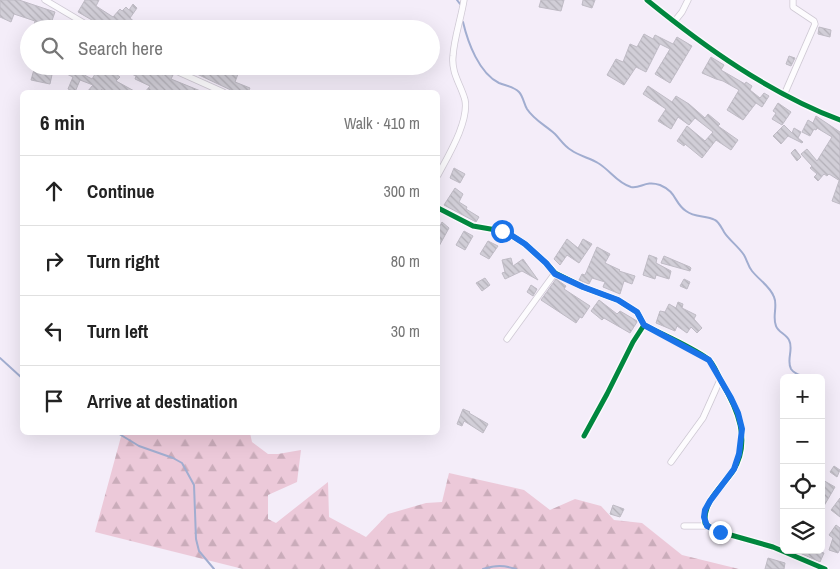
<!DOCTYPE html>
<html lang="en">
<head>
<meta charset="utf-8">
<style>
  :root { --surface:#fff; --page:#f6f6f6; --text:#222; --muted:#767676; --line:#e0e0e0 }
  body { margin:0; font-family:"Archivo Narrow",sans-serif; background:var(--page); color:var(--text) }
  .controls { position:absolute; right:15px; bottom:15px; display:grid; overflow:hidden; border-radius:8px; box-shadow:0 5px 20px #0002 }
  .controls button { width:45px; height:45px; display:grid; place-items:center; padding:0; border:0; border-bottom:1px solid var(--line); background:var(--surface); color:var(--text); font:25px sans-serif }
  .stop { position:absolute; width:15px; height:15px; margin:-11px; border:4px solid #1a73e8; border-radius:50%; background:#fff }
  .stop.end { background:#1a73e8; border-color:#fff; box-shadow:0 1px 5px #0008 }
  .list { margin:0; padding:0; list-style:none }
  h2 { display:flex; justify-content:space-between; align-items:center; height:65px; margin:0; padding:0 20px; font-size:21px }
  h2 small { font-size:16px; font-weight:400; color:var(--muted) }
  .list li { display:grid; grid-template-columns:32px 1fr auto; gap:15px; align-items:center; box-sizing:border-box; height:70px; padding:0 20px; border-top:1px solid var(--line) }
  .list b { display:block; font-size:19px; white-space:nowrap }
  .list em { font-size:16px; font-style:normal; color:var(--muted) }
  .icon { flex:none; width:28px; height:28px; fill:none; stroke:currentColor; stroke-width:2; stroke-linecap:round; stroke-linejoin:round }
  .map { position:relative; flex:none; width:840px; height:569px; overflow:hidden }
  .search { position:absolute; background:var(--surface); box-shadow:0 5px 20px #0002; left:20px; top:20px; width:420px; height:55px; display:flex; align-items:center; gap:12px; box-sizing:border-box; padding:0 18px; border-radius:28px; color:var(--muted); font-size:19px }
  .panel { position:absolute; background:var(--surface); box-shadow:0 5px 20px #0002; left:20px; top:90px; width:420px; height:345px; border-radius:8px }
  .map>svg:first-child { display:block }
</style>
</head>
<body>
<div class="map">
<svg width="840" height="569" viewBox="0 0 840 569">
  <defs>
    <pattern id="forest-firs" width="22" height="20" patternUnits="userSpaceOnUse" patternTransform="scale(1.25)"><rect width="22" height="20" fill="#ecc9d9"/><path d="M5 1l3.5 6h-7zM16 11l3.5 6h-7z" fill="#caacba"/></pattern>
    <pattern id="building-back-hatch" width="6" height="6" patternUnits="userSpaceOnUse" patternTransform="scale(1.25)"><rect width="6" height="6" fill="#d1ced7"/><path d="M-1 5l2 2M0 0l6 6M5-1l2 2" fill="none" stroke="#b3b0b8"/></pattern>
  </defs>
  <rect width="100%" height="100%" fill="#f4edf9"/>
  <polygon fill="url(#forest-firs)" points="122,433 250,433 252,442 268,454 278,454 301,450 297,482 268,495 268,519 276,523 328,482 329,517 366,537 388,514 426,503 442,502 449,473 524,490 550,510 575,499 601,506 614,520 642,523 682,555 739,569 243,569 95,532"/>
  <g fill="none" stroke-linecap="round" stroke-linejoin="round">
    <g stroke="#a1add0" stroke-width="2">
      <polyline points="457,0 460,4"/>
      <path d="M463 22C468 43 479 73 499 83 506 86 513 86 519 92 523 96 524 104 527 109 534 120 545 125 555 134 560 139 564 146 571 150 579 156 590 158 598 163 610 170 617 183 631 187 641 189 645 180 660 185 677 192 674 203 686 211 695 218 706 215 715 220 719 222 721 227 724 232 729 240 738 246 744 255 747 260 748 266 752 271 759 280 770 286 774 297 778 305 772 317 776 326 778 332 786 334 789 340 794 349 786 360 791 369 796 376 807 377 815 378"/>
      <polyline points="0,358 22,378"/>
      <polyline points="116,432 139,446 173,458 182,463 194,485 196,539 199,551 214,569"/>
      <path d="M483 569C496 565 503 565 516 569"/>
    </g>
  </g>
  <g fill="url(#building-back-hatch)" stroke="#bfbbc5">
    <polygon points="0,0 19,0 55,12 49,29 33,29 35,21 14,14 11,22 0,17"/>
    <polygon points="85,0 99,0 96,6 113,17 120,9 122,11 126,7 129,10 133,4 137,8 130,18 143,29 111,29 106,25 104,27 78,12"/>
    <polygon points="541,0 564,0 561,11 539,7"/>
    <polygon points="583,0 595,0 592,8 582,5"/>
    <polygon points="819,27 831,30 830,37 818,34"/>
    <polygon points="644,34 653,39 655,35 673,44 677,37 692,46 670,83 655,74 670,49 660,44 646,72 636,67 624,85 607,75 616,59 623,62 630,44 637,47"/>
    <polygon points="789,56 795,58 791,66 786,64"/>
    <polygon points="711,57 724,65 721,70 745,84 746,82 752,86 750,90 760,98 764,93 769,96 762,107 756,103 743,120 727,110 739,90 723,81 716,79 702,73"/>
    <polygon points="35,66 53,70 50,84 31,80"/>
    <polygon points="50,66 74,66 73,69 92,79 100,66 105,66 120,77 116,81 136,92 107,92 102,89 99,92 87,92 93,85 80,80 75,92 68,89 73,77"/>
    <polygon points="114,66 152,66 151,68 163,75 164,71 173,75 171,79 203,92 145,92 150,86 135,79 136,76"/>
    <polygon points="180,66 226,66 225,69 238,74 235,82 250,88 248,92 235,92"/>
    <polygon points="648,86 672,102 676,96 689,104 705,118 708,114 720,124 718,126 738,140 731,150 716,140 702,158 685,144 684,146 677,141 687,126 705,141 713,132 695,118 689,125 678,117 671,129 658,121 666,109 643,94"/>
    <polygon points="778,103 791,112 782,125 772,119 776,113 773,111"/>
    <polygon points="816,116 840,132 840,181 829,174 827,176 824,174 818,181 814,177 817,174 810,168 812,166 801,154 807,149 817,161 832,137 817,128 816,130 814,129 810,136 802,132 808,120 813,123"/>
    <polygon points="784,125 792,133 794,128 801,132 798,138 803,142 802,143 788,136 781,144 773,136"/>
    <polygon points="795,149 801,157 797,161 791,153"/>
    <polygon points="454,168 465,174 460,183 450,178"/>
    <polygon points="839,181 840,181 840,204 832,201"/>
    <polygon points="455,188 463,194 459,202 467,207 466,209 479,217 476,222 444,205"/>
    <polygon points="442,222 449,228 438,248 438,224 440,226"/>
    <polygon points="464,231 473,236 465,250 456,245"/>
    <polygon points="567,239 578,248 583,239 592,244 579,263 567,255 560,265 554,259"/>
    <polygon points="488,241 498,246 489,259 480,254"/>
    <polygon points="597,247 610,254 605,263 620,270 619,271 635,276 632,284 624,281 620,294 603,287 605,282 592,278 589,284 579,280 582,274 585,275"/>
    <polygon points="649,255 657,258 656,263 671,271 669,279 656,275 655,279 643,275"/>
    <polygon points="664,256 690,267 691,268 690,271 661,263"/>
    <polygon points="511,258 513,266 523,259 538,280 522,271 505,279 502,273 505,272 502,260"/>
    <polygon points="485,278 490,285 482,291 476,283"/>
    <polygon points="556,279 566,286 564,289 590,306 582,318 580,317 576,323 541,300"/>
    <polygon points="684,279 690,282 687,289 680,286"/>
    <polygon points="531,285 537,289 533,296 527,292"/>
    <polygon points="599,300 617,314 620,311 637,321 637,322 630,333 604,318 602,320 591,311"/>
    <polygon points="678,302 683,304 682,308 696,315 694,319 702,328 697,333 691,327 687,333 677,326 675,331 656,323 660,311 665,312 669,304 676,308"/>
    <polygon points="463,409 470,412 469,413 488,424 483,433 464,421 462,426 457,424"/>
    <polygon points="834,466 840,470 837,477 830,472"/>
    <polygon points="821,479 835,487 821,511"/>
    <polygon points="840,498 840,517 831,510"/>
    <polygon points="613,505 624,509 620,517 610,514"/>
    <polygon points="836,525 840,528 840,549 838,553 829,550 833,538 829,535"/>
    <polygon points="793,550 816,550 824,553 820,562"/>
    <polygon points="768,558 785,563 784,569 765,569"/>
  </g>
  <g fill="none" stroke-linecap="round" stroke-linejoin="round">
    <g stroke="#cfc9d4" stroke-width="7">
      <g id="street">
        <polyline points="45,0 94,29"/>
        <path d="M647 0C706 48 769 93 840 120"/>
        <polyline points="674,22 682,12 688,0"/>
        <polyline points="165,66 223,92"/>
        <polyline points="784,95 815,24 814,21 793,7 793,0"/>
        <path d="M438 175C448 156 469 122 465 100 461 85 451 73 453 56 454 38 461 19 464 0"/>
        <polyline points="438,208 473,226 502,231 511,235 525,244 546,263 555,273 583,287 618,300 637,312 644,325"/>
        <polyline points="507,339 555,273"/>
        <path d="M584 436 607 394 633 342 644 325C663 335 690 346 708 359 714 363 717 374 721 381 737 408 752 441 733 471 722 487 703 501 705 523L713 530 773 547 825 569"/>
        <polyline points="671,462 703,418 720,380"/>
        <polyline points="684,526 707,526"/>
      </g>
    </g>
    <use href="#street" stroke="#fdfcfe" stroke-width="5.5"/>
    <g stroke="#fcf9fe" stroke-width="8">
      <g id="cycleway">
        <path d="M647 0C706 48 769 93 840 120"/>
        <polyline points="438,208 473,226 502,231 511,235 525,244 546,263 555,273 583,287 618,300 637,312 644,325"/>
        <path d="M584 436 607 394 633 342 644 325C663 335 690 346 708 359 714 363 717 374 721 381 737 408 752 441 733 471 722 487 703 501 705 523L713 530 773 547 825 569"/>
      </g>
    </g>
    <use href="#cycleway" stroke="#00873e" stroke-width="5"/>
  </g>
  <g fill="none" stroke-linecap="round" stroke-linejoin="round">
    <polyline stroke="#1a73e8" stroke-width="6" points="502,231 511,235 525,244 546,263 555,274 583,287 618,300 637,312 644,325 709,360 731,398 738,413 742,429 739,454 734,469 710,501 705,510 704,517 707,526 720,532"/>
  </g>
</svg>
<div class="controls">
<button>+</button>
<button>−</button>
<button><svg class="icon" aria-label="locate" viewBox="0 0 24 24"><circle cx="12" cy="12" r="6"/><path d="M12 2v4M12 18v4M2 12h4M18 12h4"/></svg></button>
<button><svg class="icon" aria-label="layers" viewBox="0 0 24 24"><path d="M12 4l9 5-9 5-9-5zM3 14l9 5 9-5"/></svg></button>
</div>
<div class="stop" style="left:502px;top:231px"></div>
<div class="stop end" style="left:720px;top:532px"></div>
<div class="search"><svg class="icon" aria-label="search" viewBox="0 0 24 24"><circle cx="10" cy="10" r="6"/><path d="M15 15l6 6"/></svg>Search here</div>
<section class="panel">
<h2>6 min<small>Walk · 410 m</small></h2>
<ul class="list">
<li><svg class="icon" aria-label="ahead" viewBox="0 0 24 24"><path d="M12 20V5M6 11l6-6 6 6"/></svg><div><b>Continue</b></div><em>300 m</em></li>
<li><svg class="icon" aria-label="right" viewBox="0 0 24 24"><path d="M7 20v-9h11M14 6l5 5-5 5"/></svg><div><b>Turn right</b></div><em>80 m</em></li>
<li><svg class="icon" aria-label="left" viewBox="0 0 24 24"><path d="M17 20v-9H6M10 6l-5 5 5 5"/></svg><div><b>Turn left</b></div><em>30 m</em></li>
<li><svg class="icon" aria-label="arrive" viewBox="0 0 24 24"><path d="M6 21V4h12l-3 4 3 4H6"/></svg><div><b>Arrive at destination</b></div></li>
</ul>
</section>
</div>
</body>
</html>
